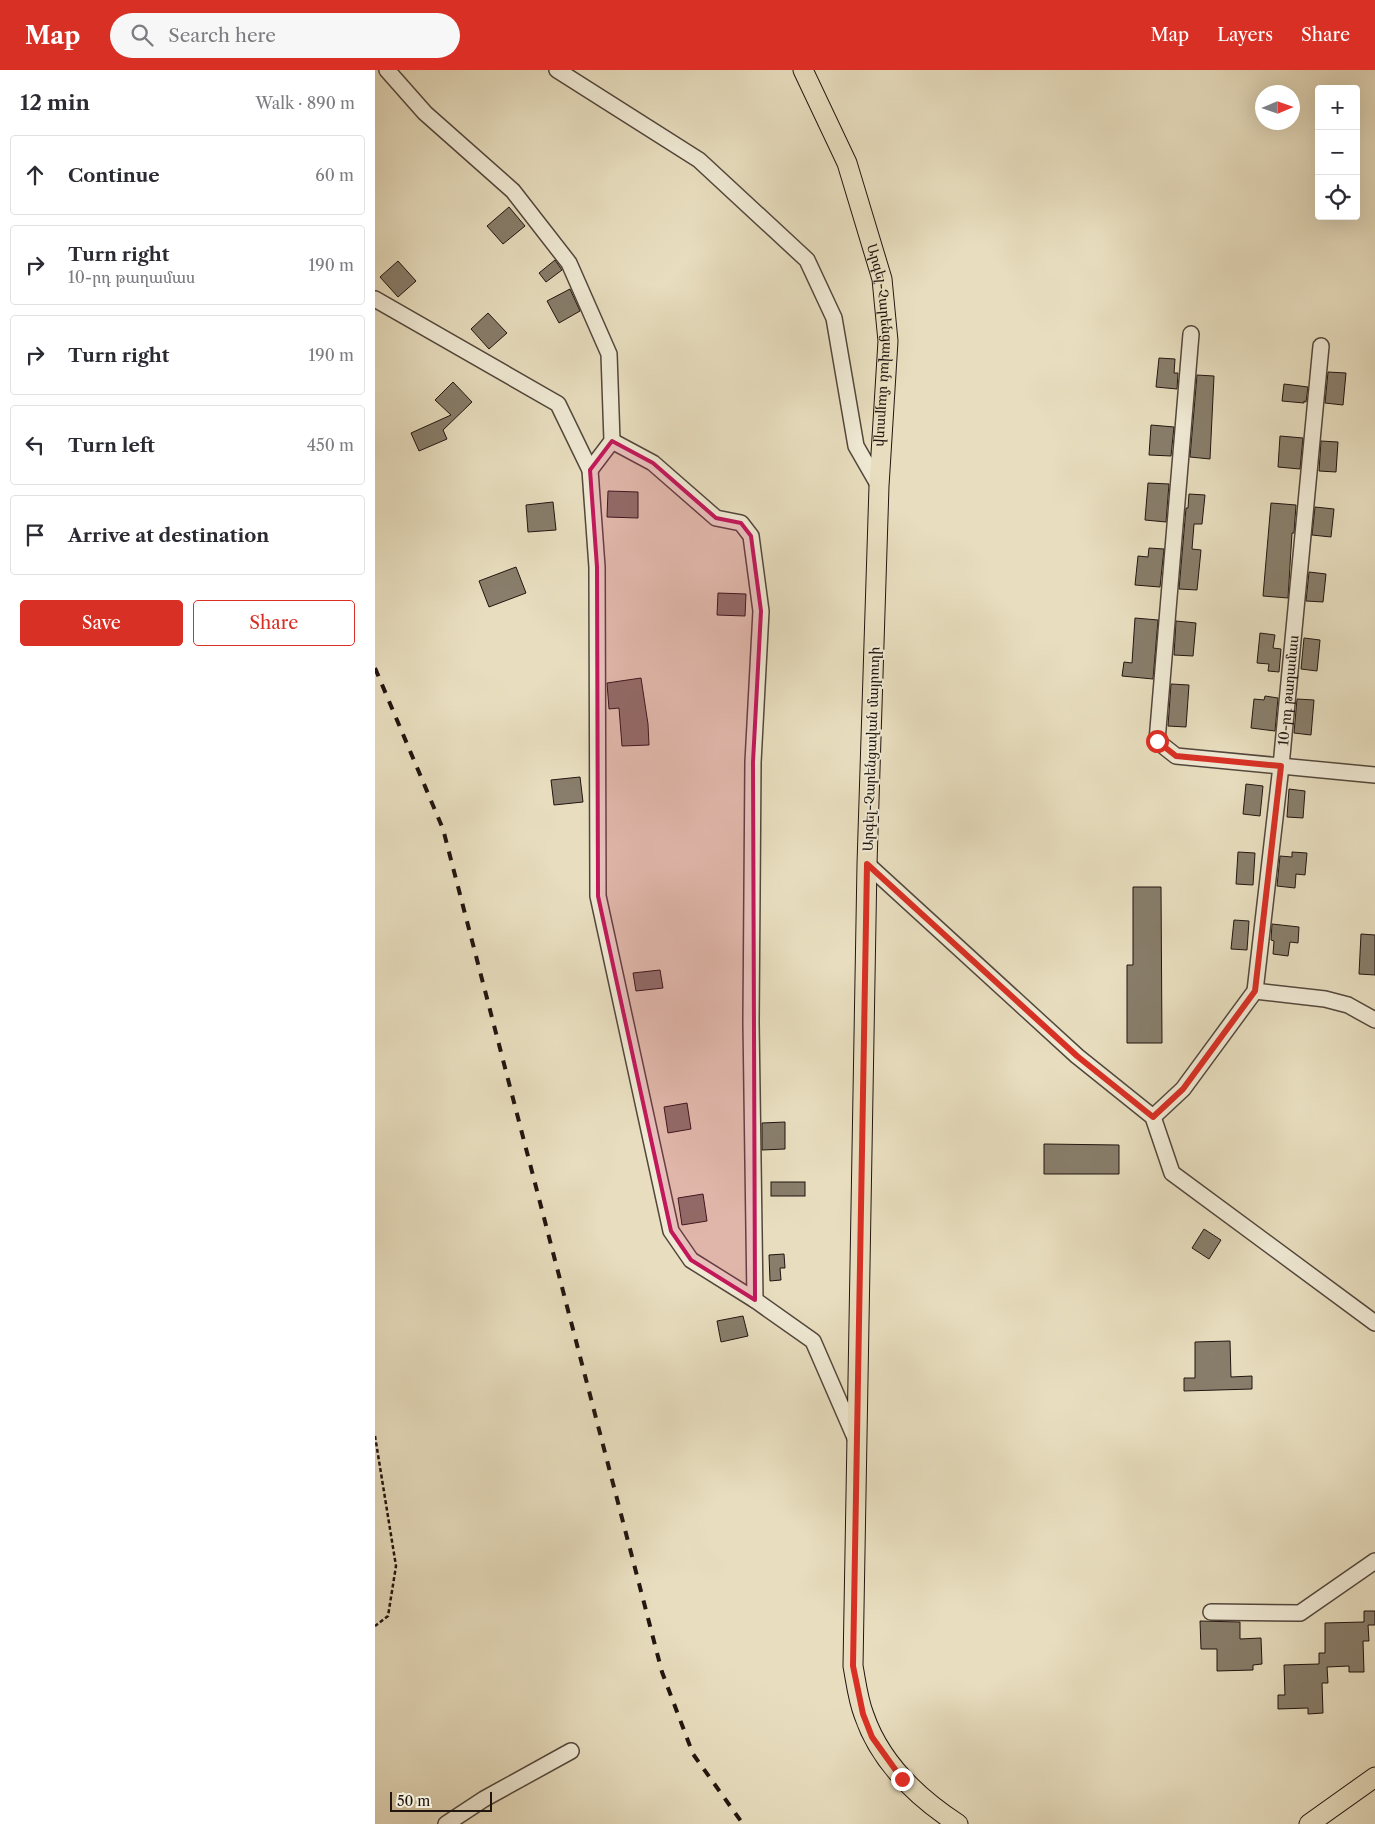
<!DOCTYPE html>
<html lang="en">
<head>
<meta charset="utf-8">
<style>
  :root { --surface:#fff; --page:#f7f7f7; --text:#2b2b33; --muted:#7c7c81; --line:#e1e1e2; --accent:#d93025 }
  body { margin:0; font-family:"Libre Caslon Text","Noto Serif Armenian",serif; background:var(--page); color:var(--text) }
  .controls { position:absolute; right:15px; top:15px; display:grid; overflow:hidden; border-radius:5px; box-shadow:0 5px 20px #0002 }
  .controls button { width:45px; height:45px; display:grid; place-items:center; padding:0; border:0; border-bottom:1px solid var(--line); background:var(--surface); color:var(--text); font:25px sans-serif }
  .compass { position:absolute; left:880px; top:15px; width:45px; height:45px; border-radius:50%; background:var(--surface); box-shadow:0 5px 20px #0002; rotate:88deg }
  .scale { position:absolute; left:15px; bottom:12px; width:102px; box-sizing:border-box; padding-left:5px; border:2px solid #211510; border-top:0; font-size:14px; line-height:18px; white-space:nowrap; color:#211510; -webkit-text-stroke:4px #f0ead5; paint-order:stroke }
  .stop { position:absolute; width:15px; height:15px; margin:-11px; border:4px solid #d93025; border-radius:50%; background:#fff }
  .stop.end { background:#d93025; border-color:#fff; box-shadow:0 1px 5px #0008 }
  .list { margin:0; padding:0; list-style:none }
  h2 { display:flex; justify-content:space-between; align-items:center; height:65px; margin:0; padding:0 20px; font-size:21px }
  h2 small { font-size:16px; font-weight:400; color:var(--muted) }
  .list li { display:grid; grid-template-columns:32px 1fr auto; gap:15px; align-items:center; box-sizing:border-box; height:80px; margin:0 10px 10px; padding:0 10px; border:1px solid var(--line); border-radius:5px }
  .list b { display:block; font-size:19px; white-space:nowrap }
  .list p { margin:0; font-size:16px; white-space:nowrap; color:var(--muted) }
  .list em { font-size:16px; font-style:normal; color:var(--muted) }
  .actions { display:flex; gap:10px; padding:15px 20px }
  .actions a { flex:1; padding:11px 0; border:1px solid var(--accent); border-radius:5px; text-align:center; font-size:18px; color:var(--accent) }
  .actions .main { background:var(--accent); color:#fff }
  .icon { flex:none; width:28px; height:28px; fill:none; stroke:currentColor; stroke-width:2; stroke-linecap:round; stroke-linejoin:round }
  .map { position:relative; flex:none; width:1000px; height:1754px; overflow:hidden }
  header { display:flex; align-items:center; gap:30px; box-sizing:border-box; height:70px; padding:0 25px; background:var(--accent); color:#fff }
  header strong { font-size:24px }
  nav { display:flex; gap:28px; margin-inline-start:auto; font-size:18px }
  .search { width:350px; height:45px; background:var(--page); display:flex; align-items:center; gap:12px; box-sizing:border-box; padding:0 18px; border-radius:28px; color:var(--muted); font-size:19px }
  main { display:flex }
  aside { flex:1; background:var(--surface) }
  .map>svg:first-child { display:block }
</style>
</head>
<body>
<header>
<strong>Map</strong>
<div class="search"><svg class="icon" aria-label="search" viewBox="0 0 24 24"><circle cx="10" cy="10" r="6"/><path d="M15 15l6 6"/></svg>Search here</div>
<nav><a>Map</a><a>Layers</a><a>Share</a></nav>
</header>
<main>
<aside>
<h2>12 min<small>Walk · 890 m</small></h2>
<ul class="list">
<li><svg class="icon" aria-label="ahead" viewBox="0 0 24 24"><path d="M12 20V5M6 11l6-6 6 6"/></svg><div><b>Continue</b></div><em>60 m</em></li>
<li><svg class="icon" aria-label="right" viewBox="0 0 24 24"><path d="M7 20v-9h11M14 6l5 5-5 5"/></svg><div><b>Turn right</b><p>10-րդ թաղամաս</p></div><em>190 m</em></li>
<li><svg class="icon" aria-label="right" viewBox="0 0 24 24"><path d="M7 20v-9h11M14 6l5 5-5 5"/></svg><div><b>Turn right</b></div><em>190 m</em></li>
<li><svg class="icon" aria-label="left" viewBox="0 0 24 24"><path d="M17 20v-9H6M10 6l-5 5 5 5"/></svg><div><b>Turn left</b></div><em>450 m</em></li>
<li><svg class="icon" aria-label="arrive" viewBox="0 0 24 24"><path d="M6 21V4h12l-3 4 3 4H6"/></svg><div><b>Arrive at destination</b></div></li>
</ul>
<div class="actions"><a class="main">Save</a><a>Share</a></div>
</aside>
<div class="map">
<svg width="1000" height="1754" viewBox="0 0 1000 1754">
  <rect width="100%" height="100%" fill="#e8debf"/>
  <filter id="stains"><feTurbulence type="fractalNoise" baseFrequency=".004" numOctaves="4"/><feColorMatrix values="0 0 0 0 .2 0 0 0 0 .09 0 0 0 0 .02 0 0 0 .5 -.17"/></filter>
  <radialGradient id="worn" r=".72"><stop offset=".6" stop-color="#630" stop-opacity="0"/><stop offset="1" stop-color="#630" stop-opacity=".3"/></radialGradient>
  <g fill="#887e6b" stroke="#211510">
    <polygon points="134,137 150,156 128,174 112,156"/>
    <polygon points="180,190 187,200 171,212 164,203"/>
    <polygon points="23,191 41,211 23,227 5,207"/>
    <polygon points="195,219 205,241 184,253 172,231"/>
    <polygon points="113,243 132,263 114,279 96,259"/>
    <polygon points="784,288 800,289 799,303 803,303 802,319 781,317"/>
    <polygon points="953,302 971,303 968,335 950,333"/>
    <polygon points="822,305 839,306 835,389 815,387"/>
    <polygon points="78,312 97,332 68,360 72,369 44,381 36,363 76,345 60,330"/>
    <polygon points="909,314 933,317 931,332 929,331 929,333 907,331"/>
    <polygon points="776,355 799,357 796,386 774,385"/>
    <polygon points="905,366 928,368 925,399 903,397"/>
    <polygon points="946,371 963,372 961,402 944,401"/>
    <polygon points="773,413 794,414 791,452 770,450"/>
    <polygon points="233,421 263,422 263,448 232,447"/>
    <polygon points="814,424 830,425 827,454 819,454 817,479 826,480 822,520 804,519 811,438 813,438"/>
    <polygon points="178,432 181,460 153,462 151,435"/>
    <polygon points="896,433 921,435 919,463 917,463 913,528 888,526"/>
    <polygon points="940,437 959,439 956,467 937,465"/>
    <polygon points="774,478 789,479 785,517 760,515 763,486 773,487"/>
    <polygon points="141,497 151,523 114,537 104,511"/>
    <polygon points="934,502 951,504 948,532 931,531"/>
    <polygon points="343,523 371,524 370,546 342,545"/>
    <polygon points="760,548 783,550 778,609 747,606 749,592 757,593"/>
    <polygon points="801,551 821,553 818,586 799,585"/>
    <polygon points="885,563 900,565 898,578 906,579 904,602 893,601 894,594 882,593"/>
    <polygon points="929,568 945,570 942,601 926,599"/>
    <polygon points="266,608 273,654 274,675 247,676 244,638 234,639 232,613"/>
    <polygon points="796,614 814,615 811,657 793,656"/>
    <polygon points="890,626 903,628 900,661 876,658 879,629 889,630"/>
    <polygon points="922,629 939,630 936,665 919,663"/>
    <polygon points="205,707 208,732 179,735 176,710"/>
    <polygon points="871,714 888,716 885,746 868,744"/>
    <polygon points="914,719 930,721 928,748 912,747"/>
    <polygon points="863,782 880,783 878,815 861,814"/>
    <polygon points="917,782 932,783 930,805 921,804 920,818 902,816 905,786 917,787"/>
    <polygon points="758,817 786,817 787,973 752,973 752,895 758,895"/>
    <polygon points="859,850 874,851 872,880 856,879"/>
    <polygon points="897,854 924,857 923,873 915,872 913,886 898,884 899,871 896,870"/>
    <polygon points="986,864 1000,865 1000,905 984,904"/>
    <polygon points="285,900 288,918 261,921 258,903"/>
    <polygon points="312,1033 316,1059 293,1063 289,1037"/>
    <polygon points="410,1052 410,1079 387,1080 387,1053"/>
    <polygon points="669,1074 744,1075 744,1104 669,1104"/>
    <rect x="396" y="1112" width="34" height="14"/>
    <polygon points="328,1124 332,1151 307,1155 303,1128"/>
    <polygon points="829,1159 846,1170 834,1189 817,1178"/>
    <polygon points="409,1184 410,1198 405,1198 406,1210 395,1211 394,1185"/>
    <polygon points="368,1246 373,1266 346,1272 342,1251"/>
    <polygon points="855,1271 856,1307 877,1306 877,1319 809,1321 809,1308 820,1308 820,1272"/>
    <polygon points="989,1541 1000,1541 1000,1555 993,1555 994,1571 988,1571 989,1602 974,1602 974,1596 952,1597 953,1613 947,1613 948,1643 933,1644 933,1638 903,1639 903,1625 910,1625 909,1595 944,1594 944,1583 950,1583 950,1553 989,1552"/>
    <polygon points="825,1551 865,1552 865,1569 886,1568 887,1594 878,1595 878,1600 842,1601 842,1579 826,1579"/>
  </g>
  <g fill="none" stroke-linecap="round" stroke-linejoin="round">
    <g stroke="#53473c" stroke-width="18">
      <g id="minor">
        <polyline points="12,0 50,43 138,121 194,193 234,284 237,371 215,400"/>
        <polyline points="182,0 324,90 432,190 459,248 481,376 504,416"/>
        <polyline points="0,229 183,334 215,400 222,497 223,826 296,1161 316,1190 380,1230 438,1271 481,1370"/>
        <polyline points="816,264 782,671 801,686 1000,705"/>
        <polyline points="237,371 278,393 341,448 366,453 376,466 386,541 378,692 376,952 380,1230"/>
        <polyline points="492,794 702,986 778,1047 797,1103 1000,1253"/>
        <polyline points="880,921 950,929 973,935 1000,950"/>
        <path id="s1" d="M778 1047 808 1019 880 921 906 696 946 276"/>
        <polyline points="836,1542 925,1543 1000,1491"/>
        <polyline points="71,1754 109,1729 196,1681"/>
      </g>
    </g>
    <g stroke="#211510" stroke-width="21">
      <g id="major">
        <path id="s2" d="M428 0 472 93 507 209 513 271 504 416 492 794 478 1596C481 1612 483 1630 489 1645 505 1692 543 1728 583 1754"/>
        <polyline points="934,1754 1000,1707"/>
      </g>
    </g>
    <polyline stroke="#211510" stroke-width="2.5" stroke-dasharray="4 2.5" stroke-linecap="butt" points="0,1366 21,1496 13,1546 0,1556"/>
    <use href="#minor" stroke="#f0ead5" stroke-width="15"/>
    <use href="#major" stroke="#e8debf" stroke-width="19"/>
    <polyline stroke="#211510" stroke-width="4" stroke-dasharray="9 9" stroke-linecap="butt" points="0,598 68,759 287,1602 318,1684 368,1754"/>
  </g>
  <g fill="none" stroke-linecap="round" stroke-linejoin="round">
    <polyline stroke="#d93025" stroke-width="6" points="527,1709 497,1667 488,1644 478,1596 492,794 702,986 778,1047 808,1019 880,921 906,696 801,686 782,671"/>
  </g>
  <path fill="#c2185b" fill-opacity="0.2" stroke="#c2185b" stroke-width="4" stroke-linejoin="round" d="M237 371 278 393 341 448 366 453 376 466 386 541 378 692 380 1230 316 1190 296 1161 223 826 222 497 215 400Z"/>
  <g text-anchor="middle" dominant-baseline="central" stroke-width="4" stroke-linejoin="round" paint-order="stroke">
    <g font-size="14" fill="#211510" stroke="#f0ead5">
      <text stroke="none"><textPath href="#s2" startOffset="290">Արգել-Չարենցավան մայրուղի</textPath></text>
      <text stroke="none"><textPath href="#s1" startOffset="465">10-րդ թաղամաս</textPath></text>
      <text transform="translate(496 679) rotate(-88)">Արգել-Չարենցավան մայրուղի</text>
    </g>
  </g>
  <rect width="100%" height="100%" filter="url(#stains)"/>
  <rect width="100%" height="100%" fill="url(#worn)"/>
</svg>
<div class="controls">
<button>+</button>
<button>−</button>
<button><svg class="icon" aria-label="locate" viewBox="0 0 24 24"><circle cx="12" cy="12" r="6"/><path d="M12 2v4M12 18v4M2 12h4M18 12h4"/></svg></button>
</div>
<svg class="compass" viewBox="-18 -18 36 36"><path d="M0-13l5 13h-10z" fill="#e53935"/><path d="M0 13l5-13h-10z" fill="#7c7c81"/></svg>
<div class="scale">50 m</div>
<div class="stop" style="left:782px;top:671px"></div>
<div class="stop end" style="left:527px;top:1709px"></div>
</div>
</main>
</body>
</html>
